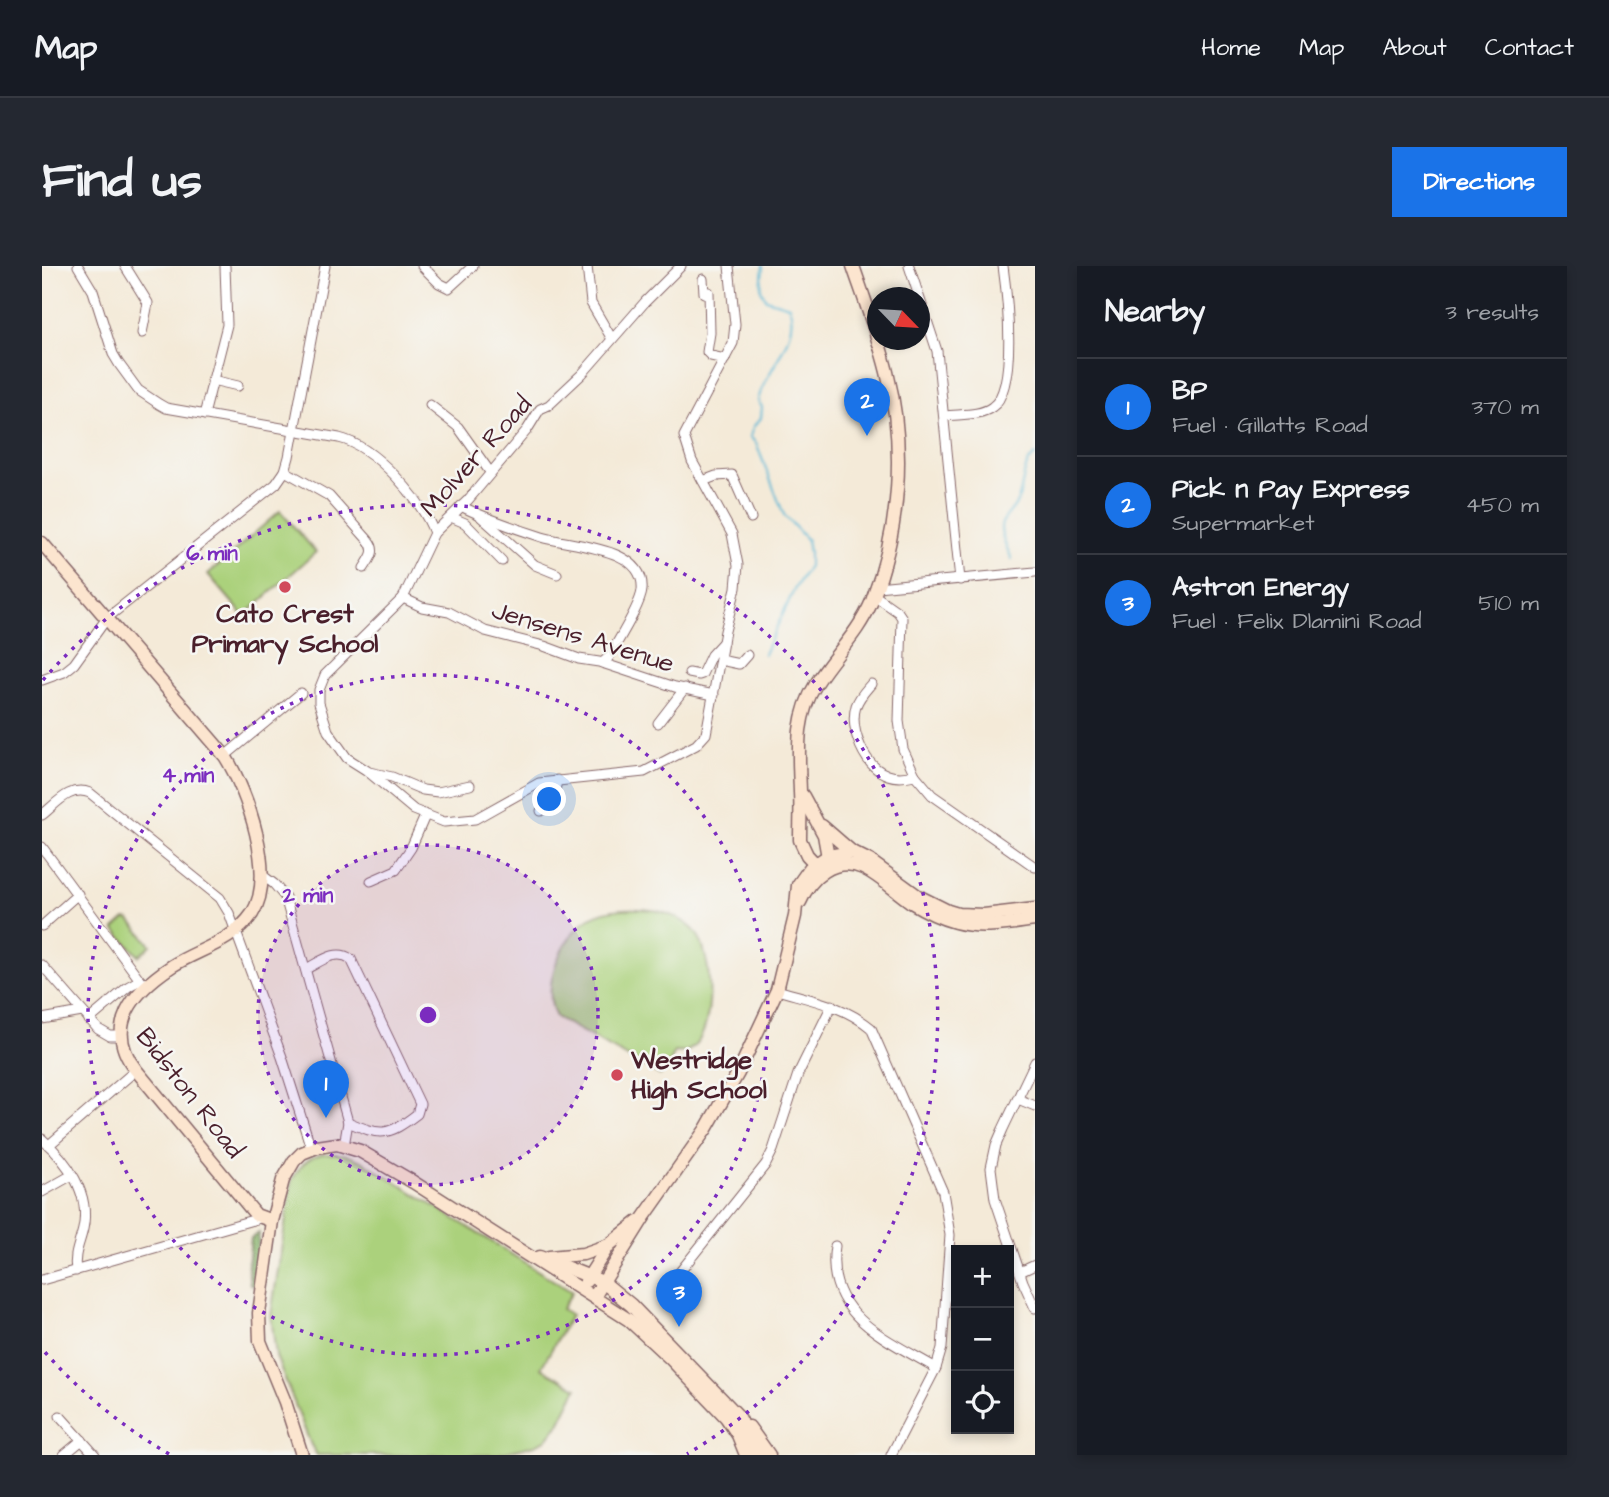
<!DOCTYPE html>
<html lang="en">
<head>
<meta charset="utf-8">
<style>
  :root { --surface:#171b24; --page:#242831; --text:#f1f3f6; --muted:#9ea1a6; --line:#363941; --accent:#1a73e8 }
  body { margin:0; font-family:"Architects Daughter",sans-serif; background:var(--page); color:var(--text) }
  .controls { position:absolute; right:21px; bottom:21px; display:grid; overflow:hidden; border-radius:0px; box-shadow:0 4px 10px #0003 }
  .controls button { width:63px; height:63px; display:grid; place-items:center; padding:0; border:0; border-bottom:2px solid var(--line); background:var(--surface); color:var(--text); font:35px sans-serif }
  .compass { position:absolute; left:825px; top:21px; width:63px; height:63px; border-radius:50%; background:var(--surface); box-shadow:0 4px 10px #0003; rotate:115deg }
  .you { position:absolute; left:508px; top:534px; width:24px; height:24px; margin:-18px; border:5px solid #fff; border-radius:50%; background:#1a73e8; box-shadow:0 0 0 10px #1a73e833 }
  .badge { display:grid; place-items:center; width:46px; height:46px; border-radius:50%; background:var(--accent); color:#fff; font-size:23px; font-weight:700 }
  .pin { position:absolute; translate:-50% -58px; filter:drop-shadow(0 2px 4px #0008) }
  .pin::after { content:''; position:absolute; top:37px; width:24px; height:21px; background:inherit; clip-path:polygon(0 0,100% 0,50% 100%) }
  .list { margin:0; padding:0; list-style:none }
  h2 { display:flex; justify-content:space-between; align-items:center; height:91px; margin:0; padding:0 28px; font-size:30px }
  h2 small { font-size:23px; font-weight:400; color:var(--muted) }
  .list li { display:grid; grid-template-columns:46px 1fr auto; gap:21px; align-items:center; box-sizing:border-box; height:98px; padding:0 28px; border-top:2px solid var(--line) }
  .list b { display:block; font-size:26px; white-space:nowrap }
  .list p { margin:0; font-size:23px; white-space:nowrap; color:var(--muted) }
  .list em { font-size:23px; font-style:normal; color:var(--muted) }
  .icon { flex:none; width:38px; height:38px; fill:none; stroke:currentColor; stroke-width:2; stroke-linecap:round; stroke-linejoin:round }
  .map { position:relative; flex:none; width:993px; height:1189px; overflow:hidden; border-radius:0px }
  header { display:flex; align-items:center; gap:42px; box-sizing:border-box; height:98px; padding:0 35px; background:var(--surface); border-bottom:2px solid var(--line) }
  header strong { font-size:33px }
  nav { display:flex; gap:38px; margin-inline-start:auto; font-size:24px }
  .intro { display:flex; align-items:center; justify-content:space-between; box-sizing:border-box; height:168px; padding:0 42px }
  h1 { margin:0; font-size:49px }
  .button { padding:18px 32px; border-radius:0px; background:var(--accent); color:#fff; font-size:24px; font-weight:700 }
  main { display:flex; gap:42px; padding:0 42px }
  aside { flex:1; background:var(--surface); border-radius:0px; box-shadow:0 4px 10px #0003 }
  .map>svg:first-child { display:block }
</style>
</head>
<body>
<header>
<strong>Map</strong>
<nav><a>Home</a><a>Map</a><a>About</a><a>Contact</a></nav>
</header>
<div class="intro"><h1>Find us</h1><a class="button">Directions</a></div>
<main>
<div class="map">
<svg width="993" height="1189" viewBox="0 0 993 1189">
  <defs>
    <pattern id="forest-firs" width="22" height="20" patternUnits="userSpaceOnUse" patternTransform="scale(1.75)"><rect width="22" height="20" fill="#88b36c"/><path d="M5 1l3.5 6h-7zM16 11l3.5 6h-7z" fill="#719159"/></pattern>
  </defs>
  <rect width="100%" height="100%" fill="#f6f6f2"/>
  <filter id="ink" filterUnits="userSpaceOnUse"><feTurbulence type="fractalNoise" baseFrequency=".0143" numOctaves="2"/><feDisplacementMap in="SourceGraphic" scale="14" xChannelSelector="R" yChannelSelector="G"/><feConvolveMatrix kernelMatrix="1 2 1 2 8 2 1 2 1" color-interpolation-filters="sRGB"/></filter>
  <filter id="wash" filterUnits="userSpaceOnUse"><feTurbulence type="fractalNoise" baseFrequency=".00686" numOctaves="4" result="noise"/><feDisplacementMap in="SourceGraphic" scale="28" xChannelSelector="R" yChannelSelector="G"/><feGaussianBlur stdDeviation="1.57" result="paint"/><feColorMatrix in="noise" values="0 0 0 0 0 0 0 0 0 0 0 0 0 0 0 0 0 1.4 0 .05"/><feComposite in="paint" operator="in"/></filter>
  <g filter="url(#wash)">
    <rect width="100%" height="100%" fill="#f4ead8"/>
    <polygon fill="url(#forest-firs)" stroke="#69694c" stroke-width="2" points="217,967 215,1021 208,1018 206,1000 209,972"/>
    <g fill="#abd17c" stroke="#7a7854" stroke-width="2">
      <polygon points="238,245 274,286 202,350 166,308"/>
      <path d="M580 643C606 642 631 644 651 663 674 685 677 794 633 786L626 801 618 809 514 751C498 720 520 669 548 652 558 646 569 644 580 643Z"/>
      <polygon points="83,653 88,654 109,679 97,690 72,663"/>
      <path d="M280 888H302L320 895 530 1026 520 1043 529 1049 499 1102 535 1122 517 1158 504 1174 493 1179 452 1189H275L269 1179 234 1090 229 1049 250 914C258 900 264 892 280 888Z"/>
    </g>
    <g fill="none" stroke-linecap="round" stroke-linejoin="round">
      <g stroke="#58b7d6" stroke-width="2">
        <path d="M721 0 719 24 724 33 747 40C760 71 720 109 716 135L720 141 719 152 711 161 708 171 714 177 742 249 765 274 767 287V300L753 322 722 388"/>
        <path d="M970 293C966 284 956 267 960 257 964 249 972 243 976 234 982 219 980 199 993 189"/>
      </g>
    </g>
  </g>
  <g filter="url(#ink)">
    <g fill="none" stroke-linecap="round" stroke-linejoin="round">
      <g stroke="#866668" stroke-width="11">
        <g id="street">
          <path d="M36 0 51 25 71 88 77 98 96 124 117 138 124 142 297 172C332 180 380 233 392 267"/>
          <polyline points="83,0 106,37 100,67"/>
          <polyline points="380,0 397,17 407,22 431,0"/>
          <polyline points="545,0 549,37 570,73"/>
          <polyline points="639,0 603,36 540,108 507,139 498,143 485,164 426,234 392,267 361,332 283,409 277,424 277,437 286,465 305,492 324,504 372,544 402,556 433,553 497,517 602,506 654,479 664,468 683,365 694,322 696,299 690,268 650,195 642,170 691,77 693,58 687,0"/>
          <polyline points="867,0 895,85 918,314"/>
          <polyline points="661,13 662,27 667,26 668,67 665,86 669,90 683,93"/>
          <polyline points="837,78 850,74"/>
          <polyline points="170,114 196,120"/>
          <polyline points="388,139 416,161 448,206"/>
          <polyline points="162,149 185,59 183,0"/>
          <path d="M903 150C918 148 938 150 950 141 976 123 965 29 961 0"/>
          <path d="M243 205 287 230 326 274C335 285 329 291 322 302"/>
          <polyline points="661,215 674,210 690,209 709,252"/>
          <path d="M419 240C444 253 473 262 500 271 527 280 604 280 600 324 599 339 575 376 567 391L560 397"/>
          <polyline points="409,251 423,257 460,295"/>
          <polyline points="439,251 493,299 515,308"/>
          <polyline points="835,321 993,306"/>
          <polyline points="832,329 856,346 860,352 857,455 861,483 873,509"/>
          <polyline points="361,332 380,341 407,346 443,365 502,380 537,393 557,396 633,421 672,429"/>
          <polyline points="678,394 697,398 705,389"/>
          <polyline points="647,407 657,409 660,408 669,389 681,376"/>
          <polyline points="0,414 22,406 32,398 65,352 234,218 243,205 247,191 283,0"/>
          <path d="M829 418C823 425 817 431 814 440 807 463 822 501 846 509 854 512 864 511 873 509L890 529 993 601"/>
          <polyline points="616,457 643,422"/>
          <polyline points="183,490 259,427"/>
          <polyline points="327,506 350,511 381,524 396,526 428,519"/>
          <polyline points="499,545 511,536 515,514"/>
          <path d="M0 549C15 537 28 519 48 527L178 632 187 647 240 791 269 882"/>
          <polyline points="0,581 98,714"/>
          <polyline points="220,609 232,618 243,631 306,856 302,880"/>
          <polyline points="329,615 354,604 369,582 383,550"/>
          <polyline points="0,660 36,628"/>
          <polyline points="0,699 56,763 68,770 79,770"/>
          <path d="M264 703C278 696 294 682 309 693L378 838 375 848C345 871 339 870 306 856"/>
          <path d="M735 724C769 734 801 739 829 762L901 926 908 969 900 1082 894 1102 849 1189"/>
          <polyline points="0,753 40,746"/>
          <polyline points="47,754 87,720 98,714 101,717"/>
          <polyline points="993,796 961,863 954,879 949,902 953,933 981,1016 993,1042"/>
          <polyline points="976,833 993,840"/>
          <path d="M0 873C25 895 49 927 41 963 38 977 31 989 34 1005"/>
          <polyline points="7,879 94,804"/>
          <polyline points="0,926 30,909"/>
          <path d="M793 980C782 1049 845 1073 894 1102"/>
          <polyline points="978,1006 993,999"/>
          <polyline points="633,1012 724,898 731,884 756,808 790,739"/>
          <polyline points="0,1014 218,952"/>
          <polyline points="18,1150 53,1189"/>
          <polyline points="22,1189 40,1174"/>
        </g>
      </g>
      <g stroke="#866668" stroke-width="15">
        <g id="secondary">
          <path d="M0 277 183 490C205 525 235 609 210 648 191 676 157 683 130 700 92 725 60 761 94 804L214 949 230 955"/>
          <polyline points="761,530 782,569 787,597"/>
          <polyline points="780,560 810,586"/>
          <path d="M780 605 765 589 758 574C758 558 759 542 758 526 757 488 752 453 774 418 792 389 816 368 830 335 858 263 864 181 845 106 836 70 823 35 811 0"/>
          <path d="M758 636C768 612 792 589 821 602 838 610 853 625 869 636 882 644 898 652 913 656 939 663 967 658 993 654"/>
          <polyline points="498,991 561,1016 589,1039 697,1151 715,1189"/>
          <polyline points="507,991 541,988 567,979"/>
          <polyline points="544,1015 567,979 596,956"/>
          <polyline points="552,1031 602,951 664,863 696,807 735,724 753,650 756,619 768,602 786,590 810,586 828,595 876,630 906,645 916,648 942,649 993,643"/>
          <polyline points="707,1161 727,1189"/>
          <polyline points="260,1189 243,1136 218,1075 217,1047 230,955 241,914 252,895 260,887 275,881 295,878 318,885 371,916 587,1054 629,1093 684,1151 696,1169 704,1189"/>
        </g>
      </g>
      <use href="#street" stroke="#fff" stroke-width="9"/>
      <use href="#secondary" stroke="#fce5cf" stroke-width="12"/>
    </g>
  </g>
  <circle cx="386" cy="749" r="170" fill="#7b2cbf" fill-opacity=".12"/>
  <g fill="none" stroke="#7b2cbf" stroke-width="3.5" stroke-dasharray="3.5 7">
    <circle cx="386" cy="749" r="170"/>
    <circle cx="386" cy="749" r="340"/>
    <path d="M127 1188A510 510 0 0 1 1 1084M1 414A510 510 0 1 1 645 1188"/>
  </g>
  <g fill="#d1495b" stroke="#f6f6f2" stroke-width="2.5">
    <circle cx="243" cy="321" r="7"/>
    <circle cx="575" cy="809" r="7"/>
  </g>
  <g text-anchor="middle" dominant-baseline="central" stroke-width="5" stroke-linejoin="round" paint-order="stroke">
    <g font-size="26" fill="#4a1f2b" stroke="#f6f6f2">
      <text transform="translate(434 190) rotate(-48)">Molver Road</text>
      <text transform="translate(541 371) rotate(17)">Jensens Avenue</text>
      <text transform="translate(148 827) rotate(52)">Bidston Road</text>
    </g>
    <g font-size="26" font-weight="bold" fill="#4a1f2b" stroke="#f6f6f2">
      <text x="243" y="348">Cato Crest<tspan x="243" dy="30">Primary School</tspan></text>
      <text x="589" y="794" text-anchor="start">Westridge<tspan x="589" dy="30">High School</tspan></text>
    </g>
  </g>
  <circle cx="386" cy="749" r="10" fill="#7b2cbf" stroke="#f6f6f2" stroke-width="3.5"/>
  <g font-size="21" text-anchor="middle" font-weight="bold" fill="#7b2cbf" stroke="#f6f6f2" stroke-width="5" stroke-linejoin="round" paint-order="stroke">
    <text x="170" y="294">6 min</text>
    <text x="146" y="516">4 min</text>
    <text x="266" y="636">2 min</text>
  </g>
</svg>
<div class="controls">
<button>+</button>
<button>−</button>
<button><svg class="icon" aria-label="locate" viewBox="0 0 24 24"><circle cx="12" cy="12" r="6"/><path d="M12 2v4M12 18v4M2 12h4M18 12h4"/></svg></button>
</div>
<svg class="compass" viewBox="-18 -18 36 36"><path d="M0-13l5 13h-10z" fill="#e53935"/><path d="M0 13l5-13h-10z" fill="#9ea1a6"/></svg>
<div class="you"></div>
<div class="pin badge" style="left:284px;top:852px">1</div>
<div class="pin badge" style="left:825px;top:170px">2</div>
<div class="pin badge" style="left:637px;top:1061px">3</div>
</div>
<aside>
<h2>Nearby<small>3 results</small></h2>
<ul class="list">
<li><span class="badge">1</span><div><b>BP</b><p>Fuel · Gillatts Road</p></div><em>370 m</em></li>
<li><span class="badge">2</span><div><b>Pick n Pay Express</b><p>Supermarket</p></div><em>450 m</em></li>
<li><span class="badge">3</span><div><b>Astron Energy</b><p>Fuel · Felix Dlamini Road</p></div><em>510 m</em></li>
</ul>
</aside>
</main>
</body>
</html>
